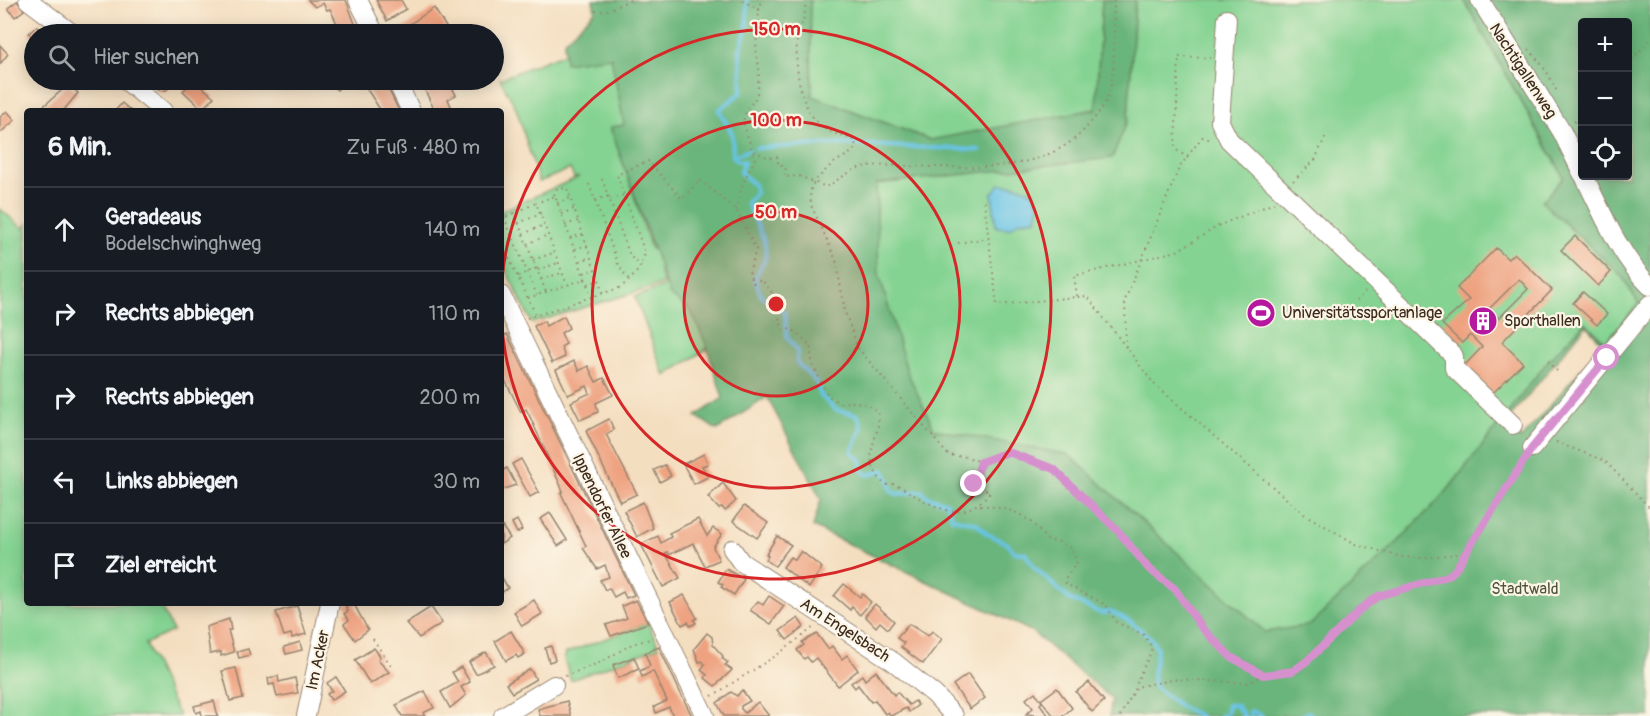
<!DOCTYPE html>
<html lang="de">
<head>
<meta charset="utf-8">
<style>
  :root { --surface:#171b24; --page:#242831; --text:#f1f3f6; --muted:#9ea1a6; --line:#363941 }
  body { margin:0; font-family:Pangolin,sans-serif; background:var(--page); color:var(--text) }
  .controls { position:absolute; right:18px; top:18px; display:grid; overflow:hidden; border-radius:6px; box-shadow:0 3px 15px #0003 }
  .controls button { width:54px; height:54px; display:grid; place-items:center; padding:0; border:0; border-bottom:2px solid var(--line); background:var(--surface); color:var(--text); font:30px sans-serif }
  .stop { position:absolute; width:18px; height:18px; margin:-14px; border:4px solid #d690ce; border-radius:50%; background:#fff }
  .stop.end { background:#d690ce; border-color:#fff; box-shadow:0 2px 6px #0008 }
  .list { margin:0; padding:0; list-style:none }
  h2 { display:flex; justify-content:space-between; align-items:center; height:78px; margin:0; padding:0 24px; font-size:26px }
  h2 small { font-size:20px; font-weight:400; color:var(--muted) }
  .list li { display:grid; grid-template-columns:39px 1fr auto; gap:18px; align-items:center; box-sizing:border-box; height:84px; padding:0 24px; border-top:2px solid var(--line) }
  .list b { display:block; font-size:22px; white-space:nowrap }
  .list p { margin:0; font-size:20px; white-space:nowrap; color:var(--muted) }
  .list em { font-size:20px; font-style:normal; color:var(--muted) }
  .icon { flex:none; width:33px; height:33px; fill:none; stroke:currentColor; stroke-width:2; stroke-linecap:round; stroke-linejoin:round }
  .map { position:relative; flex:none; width:1650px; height:716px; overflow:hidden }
  .search { position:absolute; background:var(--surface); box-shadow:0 3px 15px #0003; left:24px; top:24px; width:480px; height:66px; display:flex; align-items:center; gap:15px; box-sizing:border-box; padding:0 21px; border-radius:33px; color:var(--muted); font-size:22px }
  .panel { position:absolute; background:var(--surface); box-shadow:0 3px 15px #0003; left:24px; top:108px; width:480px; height:498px; border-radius:6px }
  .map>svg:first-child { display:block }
</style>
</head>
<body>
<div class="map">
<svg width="1650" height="716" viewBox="0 0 1650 716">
  <rect width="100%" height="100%" fill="#fcf5e5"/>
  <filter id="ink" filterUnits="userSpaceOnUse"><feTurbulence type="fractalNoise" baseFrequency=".0167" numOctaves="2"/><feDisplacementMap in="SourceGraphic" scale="12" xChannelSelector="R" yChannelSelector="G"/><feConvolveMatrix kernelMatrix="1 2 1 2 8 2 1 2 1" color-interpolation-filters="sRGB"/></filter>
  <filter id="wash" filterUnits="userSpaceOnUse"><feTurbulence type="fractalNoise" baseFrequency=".008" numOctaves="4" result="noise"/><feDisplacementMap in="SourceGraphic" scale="24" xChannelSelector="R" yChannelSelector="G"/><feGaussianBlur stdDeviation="1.35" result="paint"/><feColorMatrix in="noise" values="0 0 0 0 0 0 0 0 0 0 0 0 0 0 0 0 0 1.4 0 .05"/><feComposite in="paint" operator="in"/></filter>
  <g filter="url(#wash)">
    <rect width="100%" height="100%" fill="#f4dec0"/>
    <g fill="#84d392" stroke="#607e58" stroke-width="1.5" fill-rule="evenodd">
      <path d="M809 0 810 4V0H1102L1096 109 931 140 812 96 810 19 798 98 877 230 876 184 1112 157 1128 119 1135 0H1464L1564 178 1542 202 1622 276 1639 304 1605 343 1585 322 1548 361 1447 491 1402 538 1650 716 1150 654 747 323 665 376 635 297 665 286 658 267 663 284 532 323 501 260V211L579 177 574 178 570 169 539 182 516 108 500 79 609 35ZM623 161 637 189 652 249H651Z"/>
      <polygon points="0,209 23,228 27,224 27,603 159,603 173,631 145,644 179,716 0,716"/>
      <polygon points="648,623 659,647 571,680 564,659 566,653"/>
    </g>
    <path fill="#6bb57c" stroke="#53704d" stroke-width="1.5" fill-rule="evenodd" d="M593 0H810L812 96 931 140 1096 109 1102 0H1135L1128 119 1112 158 876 184 879 274 907 371 934 429 1069 455 1265 632 1310 625 1402 538 1447 491 1548 361 1585 322 1605 342 1639 304 1622 276 1542 202 1564 177 1464 0H1650V716H1109L1112 699 1031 631 813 527 821 499 767 397 717 430 696 416 723 398 706 344 691 311 670 295 610 127 624 125 611 57 565 63 564 41 595 11ZM1582 22H1628V176H1582ZM1586 325 1603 344 1521 439 1505 423Z"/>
    <polygon fill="#68c4e6" stroke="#527782" stroke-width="1.5" points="1000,184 1020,186 1034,193 1039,206 1036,219 1020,221 1010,228 996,227 992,193"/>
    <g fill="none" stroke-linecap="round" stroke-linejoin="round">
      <g stroke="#68c4e6" stroke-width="4">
        <path d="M747 0V27L740 50 742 92 719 110 732 133 733 156 736 160 744 162 740 172 754 185 756 193 747 203C752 218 772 246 764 262 761 268 757 271 755 279L761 296 776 303 785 314 787 337 797 350V363L816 382 821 396 836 410 858 415 862 428 852 452 861 460 863 472 869 475 883 470 889 480 891 491 897 494 922 491 926 496 947 503 952 518 976 523 986 533 1008 544 1014 552 1025 553 1034 567 1069 599 1101 613 1112 612 1131 622 1151 638 1157 649 1153 677 1155 687 1181 707 1200 716"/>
        <polyline points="756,148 842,144 979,150"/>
        <polyline points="733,156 749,150"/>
        <polyline points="1220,716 1227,713 1227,705 1236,705 1244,716"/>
        <polyline points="1250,716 1251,711 1262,716"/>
        <polyline points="1303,716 1308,712 1313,716"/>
      </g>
    </g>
    <g id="blocks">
      <g fill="#eea280" fill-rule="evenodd">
        <polygon points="308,0 346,0 357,29 342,34 330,9 327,10 323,3 315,7"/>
        <polygon points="376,0 401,0 406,9 387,21"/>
        <polygon points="17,1 24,10 15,17 8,8"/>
        <polygon points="434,8 446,27 435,34 395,34"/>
        <polygon points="37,26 44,34 34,34 34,40 29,33"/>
        <polygon points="247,26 254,34 238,34"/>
        <polygon points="0,45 8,54 0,64"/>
        <circle cx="163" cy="85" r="6"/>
        <polygon points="194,80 214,97 202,109 183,91"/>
        <polygon points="332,80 344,80 345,81 337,90 329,83"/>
        <polygon points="361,80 384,80 399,111 381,111"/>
        <polygon points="420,80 448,80 456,95 448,99 453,111 429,111 434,109"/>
        <polygon points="69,84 78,93 63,111 38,111"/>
        <polygon points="122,103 131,111 115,111"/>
        <polygon points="7,111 15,120 0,133 0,117"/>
        <polygon points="1575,236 1611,272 1598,286 1561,250"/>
        <path d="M1496 248 1508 259 1514 253 1552 290 1502 342 1523 363 1492 394 1464 366 1482 347 1470 335 1462 343 1442 324 1469 300 1457 288ZM1519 279 1528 289 1499 318 1489 309Z"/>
        <polygon points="1583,292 1607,314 1597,325 1573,303"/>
        <polygon points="564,316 569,328 561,333 566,344 561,347 565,357 552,363 534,326 544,321 546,326"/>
        <polygon points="507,334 592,508 634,595 626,598 623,592 614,597 609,588 605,590 600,580 609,577 605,565 597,569 583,548 586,546 561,493 563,491 531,419 526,409 521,412 501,372 501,337"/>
        <polygon points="574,361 579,371 588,366 596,382 604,378 613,395 596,403 598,412 580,420 571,402 590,393 587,386 568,395 556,370"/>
        <polygon points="609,419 614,430 606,434 637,494 620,502 586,431"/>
        <polygon points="704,454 708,464 702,466 708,477 694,484 683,464"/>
        <polygon points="521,459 539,492 530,497 512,464"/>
        <polygon points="665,465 671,476 660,482 654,470"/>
        <polygon points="507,468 516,485 501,490 501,471"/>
        <polygon points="723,483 736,501 725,511 722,507 719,509 708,497"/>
        <polygon points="643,502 653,528 637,537 624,511"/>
        <polygon points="744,506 768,523 757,538 733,521"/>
        <polygon points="550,513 567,540 558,546 540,519"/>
        <polygon points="698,519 707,536 713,528 722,534 713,547 719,560 705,566 693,543 669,555 668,552 665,553 680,578 663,587 641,544 658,536 661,543 671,537 669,533"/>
        <polygon points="517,520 522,530 517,533 512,523"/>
        <polygon points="501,525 510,538 501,544"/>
        <polygon points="777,536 791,545 775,566 766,560 768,556 766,554"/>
        <polygon points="801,551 822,568 809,588 783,567 790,557 795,560"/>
        <polygon points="726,569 744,579 734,595 721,587 723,585 718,582"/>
        <polygon points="501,576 508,588 501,593"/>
        <polygon points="844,584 860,597 862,594 871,602 860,615 852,607 850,610 834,596"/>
        <polygon points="684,595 697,618 694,620 696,623 690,626 688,622 682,625 670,602"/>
        <polygon points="769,596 784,606 771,624 750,610 758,601 763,605"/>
        <polygon points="534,600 542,614 522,626 514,612"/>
        <polygon points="636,600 648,623 611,636 606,625 627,618 622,606"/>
        <polygon points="344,603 359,603 355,606 368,630 355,640 344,624 349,620 344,614 348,611"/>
        <polygon points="875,604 894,621 888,629 880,622 876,627 865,616"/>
        <polygon points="297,606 306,634 292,638 291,634 284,636 276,612"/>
        <polygon points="431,607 442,623 419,638 406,623"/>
        <polygon points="798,618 804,627 787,640 780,631"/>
        <polygon points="229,619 231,630 228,630 234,652 221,656 221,652 210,654 206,627"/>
        <polygon points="909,624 928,636 932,631 942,639 923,664 901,647 904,643 897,638"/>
        <polygon points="511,631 525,654 518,658 516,655 506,661 495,641"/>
        <polygon points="707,633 712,637 713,645 723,656 722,658 728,663 725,665 732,670 715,686 705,678 707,675 701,670 705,664 702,661 699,662 694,649"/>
        <polygon points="817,634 828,649 832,646 842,659 847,655 858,670 838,686 816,658 811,662 807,657 804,659 797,650 804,645 802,642"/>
        <polygon points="300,642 302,650 286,654 284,647"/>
        <polygon points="551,646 555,660 549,662 545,648"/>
        <polygon points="659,647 681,694 692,716 673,716 669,707 656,713 654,707 667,701 653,671 642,677 640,671 650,666 645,653"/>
        <polygon points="374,648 380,656 378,660 389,672 370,684 355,660"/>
        <polygon points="248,649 250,655 239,658 237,652"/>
        <polygon points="486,652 494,665 476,674 469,662"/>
        <polygon points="634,657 639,669 618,678 613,665"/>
        <polygon points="461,667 470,682 461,687 466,695 450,708 441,692 458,682 452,672"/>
        <polygon points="236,668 243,698 230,701 222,671"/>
        <polygon points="530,669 536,679 512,693 506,684"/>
        <polygon points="876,671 894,695 897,692 909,705 915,701 918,705 909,712 906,708 891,716 888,712 885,714 875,700 871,702 858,685 855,688 851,683 862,675 865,680"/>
        <polygon points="968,674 985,698 970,709 953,685"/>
        <polygon points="278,676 279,682 295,678 298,693 277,697 274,684 269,685 268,678"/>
        <polygon points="336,677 345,691 331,700 327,694 332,691 327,683"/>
        <polygon points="1089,682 1104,701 1092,712 1076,692"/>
        <polygon points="1057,688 1072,708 1063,716 1054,716 1041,700"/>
        <polygon points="742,690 750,701 741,706 741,709 745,713 758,702 769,716 724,716 717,703 731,692 737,696"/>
        <polygon points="425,691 434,708 423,713 425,716 402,716 396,705"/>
        <polygon points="1035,692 1042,702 1040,704 1049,716 1026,714 1033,708 1026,699"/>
        <polygon points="214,701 218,716 202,716 201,711 196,713 194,706"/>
        <polygon points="567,701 571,716 540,716 538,709"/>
      </g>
    </g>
  </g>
  <g filter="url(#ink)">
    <use href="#blocks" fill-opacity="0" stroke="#98846f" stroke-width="1.5"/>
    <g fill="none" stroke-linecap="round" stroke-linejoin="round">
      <g stroke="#98846f" stroke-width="20">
        <g id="minor">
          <polyline points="28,0 73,34"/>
          <polyline points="358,0 375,34"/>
          <polyline points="1480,0 1562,132 1582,173"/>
          <polyline points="1227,19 1220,122 1229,140 1454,356 1454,368 1513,425"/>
          <polyline points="125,80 163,111"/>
          <polyline points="396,80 411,111"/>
          <path d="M1584 176C1603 214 1619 255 1650 286"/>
          <polyline points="501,295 705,716"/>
          <polyline points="1532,448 1650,304"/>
          <polyline points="732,549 741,562 894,662 935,695 954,716"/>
          <polyline points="306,716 330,603"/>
          <polyline points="503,716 554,685"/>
        </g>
      </g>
      <g stroke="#98846f" stroke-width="2" stroke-dasharray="1.5 4.5" stroke-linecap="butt">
        <path d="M805 0C807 21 799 25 797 41 795 67 799 109 822 127 832 134 846 136 856 141L854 151 832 164 814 182 810 192 811 205 836 260 845 312 858 348 948 455 967 457 981 462 1008 452 1054 469 1119 533 1148 569 1175 589 1202 628 1231 657 1263 675"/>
        <polyline points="759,10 762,0"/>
        <polyline points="595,11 606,11 630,0"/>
        <polyline points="1529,49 1547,72 1557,92"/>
        <polyline points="1628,64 1650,40"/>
        <polyline points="1574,122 1582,113"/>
        <path d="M754 151 769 158 778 157V164L786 168 784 177 799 176 826 187 855 169 866 166C935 162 1033 185 1085 129 1093 120 1104 108 1108 96 1117 66 1113 30 1114 0"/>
        <polyline points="1188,158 1175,149 1179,57 1210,58"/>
        <polyline points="602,179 630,256 641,266"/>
        <polyline points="1293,181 1315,160 1326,135"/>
        <polyline points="589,184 618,264 630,282"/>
        <polyline points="554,195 557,189 567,188 603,293"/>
        <polyline points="610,199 625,195"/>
        <polyline points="595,200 609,196"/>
        <polyline points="984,201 997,305 1087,296 1154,384 1304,514 1356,544 1401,557 1421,558 1466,553"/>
        <polyline points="557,203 570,198"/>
        <polyline points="736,210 743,183 755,159 743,122 746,109 754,101 758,91 759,69 756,49 759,10 742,0"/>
        <polyline points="514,212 546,292"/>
        <polyline points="561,214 574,209"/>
        <polyline points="504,217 537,295"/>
        <polyline points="501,219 536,203 567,285"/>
        <polyline points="518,223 541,214"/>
        <polyline points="565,225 578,221"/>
        <polyline points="523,234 544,225"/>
        <polyline points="570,238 583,234"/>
        <polyline points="501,242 536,315"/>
        <polyline points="958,243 989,238"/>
        <polyline points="527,244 548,235"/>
        <polyline points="575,249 587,245"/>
        <polyline points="533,260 553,253"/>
        <polyline points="580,261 591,257"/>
        <polyline points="538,270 558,263"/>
        <polyline points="584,273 595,269"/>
        <polyline points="518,276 537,268"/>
        <polyline points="541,279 562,273"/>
        <polyline points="585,279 591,296"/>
        <polyline points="588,284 600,280"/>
        <polyline points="1077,296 1074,276 1177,251 1220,225 1274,203"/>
        <polyline points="528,298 585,279 555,196 536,203"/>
        <polyline points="1356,301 1365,292"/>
        <path d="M527 318 619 288C633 279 641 269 645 253L617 175 648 161 682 199 700 180 736 210 756 249 749 274 753 283 762 280 779 302 777 311 783 330 792 329 810 345 813 366 828 396 840 403C857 401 864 401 878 412 883 438 856 454 885 485L895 484C928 502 960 530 990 492L974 484 981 462"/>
        <polyline points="1126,347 1125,300 1179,168 1202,137 1212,140"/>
        <polyline points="1548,361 1557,371"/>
        <polyline points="1556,442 1605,461 1650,508"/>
        <path d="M980 505C1017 510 1024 512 1048 541L1059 542 1072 549 1077 562 1065 579 1066 584 1106 605 1116 622 1144 635 1152 647C1149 662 1138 672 1136 688"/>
        <polyline points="373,639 392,667"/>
        <polyline points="565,676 601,662 632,644 650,639"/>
        <polyline points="712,696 777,655 814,627"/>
        <polyline points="1120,716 1136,688 1141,686 1177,679 1248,683 1263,675 1293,671 1307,661 1362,608 1378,596 1448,576 1455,570 1525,459"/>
      </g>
      <use href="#minor" stroke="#fff" stroke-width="18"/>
    </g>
  </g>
  <g fill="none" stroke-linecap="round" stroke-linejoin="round" filter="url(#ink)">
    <polyline stroke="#d690ce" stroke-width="8" points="974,484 981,462 1008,452 1054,469 1119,532 1148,568 1175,589 1202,628 1231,657 1263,675 1293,671 1307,661 1362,608 1378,596 1448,576 1455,570 1532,448 1607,358"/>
  </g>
  <circle cx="776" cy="304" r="92" fill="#d62828" fill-opacity=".12"/>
  <g fill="none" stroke="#d62828" stroke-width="3">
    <circle cx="776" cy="304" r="92"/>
    <circle cx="776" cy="304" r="184"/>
    <path d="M501 302A275 275 0 1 1 501 306"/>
  </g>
  <defs>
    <g id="stadium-disc" transform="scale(1.5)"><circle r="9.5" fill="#b5179e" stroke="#fcf5e5"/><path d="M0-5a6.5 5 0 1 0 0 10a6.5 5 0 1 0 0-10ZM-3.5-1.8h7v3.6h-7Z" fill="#fff"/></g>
    <g id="building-disc" transform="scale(1.5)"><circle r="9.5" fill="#b5179e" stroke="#fcf5e5"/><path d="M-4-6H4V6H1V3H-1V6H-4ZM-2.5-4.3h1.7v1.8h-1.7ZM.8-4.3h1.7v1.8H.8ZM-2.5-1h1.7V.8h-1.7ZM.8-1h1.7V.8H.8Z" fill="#fff"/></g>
  </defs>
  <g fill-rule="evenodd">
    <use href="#stadium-disc" x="1261" y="313"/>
    <use href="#building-disc" x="1483" y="321"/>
  </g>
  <g text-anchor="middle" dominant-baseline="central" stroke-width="4.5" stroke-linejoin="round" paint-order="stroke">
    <g font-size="16" fill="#3b2a1e" stroke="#fcf5e5">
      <text transform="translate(1523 71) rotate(57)">Nachtigallenweg</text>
      <text transform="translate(602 506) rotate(64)">Ippendorfer Allee</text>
      <text transform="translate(845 630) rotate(33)">Am Engelsbach</text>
      <text transform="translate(318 660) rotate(-78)">Im Acker</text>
    </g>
    <g font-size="16" fill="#3b2a1e" stroke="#fcf5e5" text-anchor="start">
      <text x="1282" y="313">Universitätssportanlage</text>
      <text x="1504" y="321">Sporthallen</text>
    </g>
    <g font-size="16" fill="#4d543b" stroke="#fcf5e5">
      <text x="1525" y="589">Stadtwald</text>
    </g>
  </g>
  <circle cx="776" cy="304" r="9" fill="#d62828" stroke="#fcf5e5" stroke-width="3"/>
  <g font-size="18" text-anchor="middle" font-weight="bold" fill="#d62828" stroke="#fcf5e5" stroke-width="4.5" stroke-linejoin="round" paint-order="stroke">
    <text x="776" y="35">150 m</text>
    <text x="776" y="126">100 m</text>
    <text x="776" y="218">50 m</text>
  </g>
</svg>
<div class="controls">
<button>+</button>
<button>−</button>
<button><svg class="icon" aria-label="locate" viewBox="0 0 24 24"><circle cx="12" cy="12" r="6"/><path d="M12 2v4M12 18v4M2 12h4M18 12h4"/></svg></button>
</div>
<div class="stop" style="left:1607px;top:358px"></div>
<div class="stop end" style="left:974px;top:484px"></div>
<div class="search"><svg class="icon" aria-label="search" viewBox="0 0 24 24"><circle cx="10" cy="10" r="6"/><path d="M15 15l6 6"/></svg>Hier suchen</div>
<section class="panel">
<h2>6 Min.<small>Zu Fuß · 480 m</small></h2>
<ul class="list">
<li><svg class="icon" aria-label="ahead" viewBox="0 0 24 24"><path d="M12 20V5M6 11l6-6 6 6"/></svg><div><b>Geradeaus</b><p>Bodelschwinghweg</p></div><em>140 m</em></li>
<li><svg class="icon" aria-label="right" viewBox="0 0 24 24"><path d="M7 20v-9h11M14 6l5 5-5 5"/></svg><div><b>Rechts abbiegen</b></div><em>110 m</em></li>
<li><svg class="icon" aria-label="right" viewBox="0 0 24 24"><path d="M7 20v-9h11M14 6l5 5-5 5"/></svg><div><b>Rechts abbiegen</b></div><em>200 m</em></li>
<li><svg class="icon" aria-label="left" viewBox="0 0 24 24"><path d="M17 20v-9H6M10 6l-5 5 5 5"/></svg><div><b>Links abbiegen</b></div><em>30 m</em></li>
<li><svg class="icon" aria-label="arrive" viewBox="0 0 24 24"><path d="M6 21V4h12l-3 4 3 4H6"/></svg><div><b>Ziel erreicht</b></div></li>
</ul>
</section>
</div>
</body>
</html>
